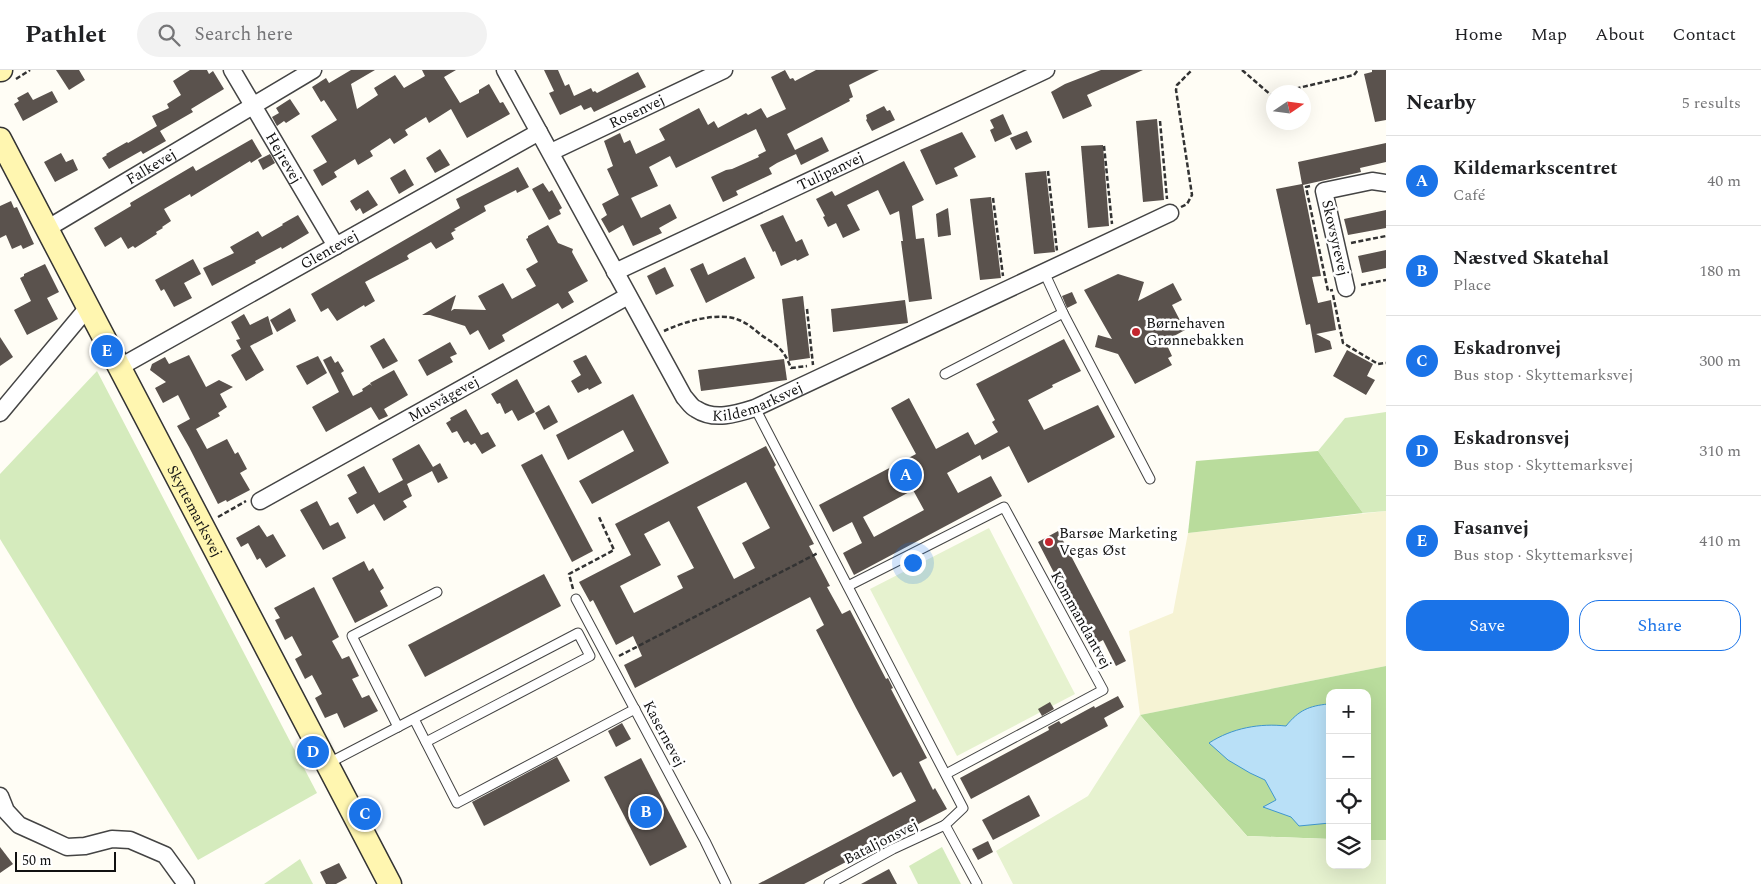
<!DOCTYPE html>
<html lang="en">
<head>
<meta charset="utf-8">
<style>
  :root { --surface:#fff; --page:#f2f2f2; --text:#202124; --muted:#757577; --line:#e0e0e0; --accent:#1a73e8 }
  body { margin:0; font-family:Spectral,serif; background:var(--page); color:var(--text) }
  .controls { position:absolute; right:15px; bottom:15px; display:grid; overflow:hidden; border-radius:10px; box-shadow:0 5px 20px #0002 }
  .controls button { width:45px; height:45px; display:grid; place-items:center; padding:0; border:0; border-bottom:1px solid var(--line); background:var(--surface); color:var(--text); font:25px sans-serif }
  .compass { position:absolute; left:1266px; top:15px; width:45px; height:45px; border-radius:50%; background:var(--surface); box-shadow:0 5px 20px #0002; rotate:77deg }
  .scale { position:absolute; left:15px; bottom:12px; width:101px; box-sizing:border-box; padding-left:5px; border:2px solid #111; border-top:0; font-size:14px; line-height:18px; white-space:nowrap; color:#111; -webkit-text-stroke:4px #fff; paint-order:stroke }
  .you { position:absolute; left:912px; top:492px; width:18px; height:18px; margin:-12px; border:4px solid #fff; border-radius:50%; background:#1a73e8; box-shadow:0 0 0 8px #1a73e833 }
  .badge { display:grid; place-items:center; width:32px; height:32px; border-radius:50%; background:var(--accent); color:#fff; font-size:16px; font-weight:700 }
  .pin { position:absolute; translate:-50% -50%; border:2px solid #fff; box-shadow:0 1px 5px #0006 }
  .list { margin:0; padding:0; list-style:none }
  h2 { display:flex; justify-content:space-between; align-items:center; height:65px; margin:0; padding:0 20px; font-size:21px }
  h2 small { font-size:16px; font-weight:400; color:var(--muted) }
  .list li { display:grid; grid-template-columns:32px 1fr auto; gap:15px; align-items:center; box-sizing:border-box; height:90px; padding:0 20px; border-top:1px solid var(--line) }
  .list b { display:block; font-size:19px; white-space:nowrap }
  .list p { margin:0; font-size:16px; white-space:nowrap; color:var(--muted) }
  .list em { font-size:16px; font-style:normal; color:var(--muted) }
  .actions { display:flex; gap:10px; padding:15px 20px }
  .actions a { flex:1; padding:11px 0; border:1px solid var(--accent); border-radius:20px; text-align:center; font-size:18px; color:var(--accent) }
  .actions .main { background:var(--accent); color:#fff }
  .icon { flex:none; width:28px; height:28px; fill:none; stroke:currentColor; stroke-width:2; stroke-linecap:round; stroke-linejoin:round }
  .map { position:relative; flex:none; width:1386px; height:814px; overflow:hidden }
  header { display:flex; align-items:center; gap:30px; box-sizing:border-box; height:70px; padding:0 25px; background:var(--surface); border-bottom:1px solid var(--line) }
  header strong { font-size:24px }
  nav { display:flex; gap:28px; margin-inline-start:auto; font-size:18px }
  .search { width:350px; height:45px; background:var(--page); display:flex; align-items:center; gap:12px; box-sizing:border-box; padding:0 18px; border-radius:28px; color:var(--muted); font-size:19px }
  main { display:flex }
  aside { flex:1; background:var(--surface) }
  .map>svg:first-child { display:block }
</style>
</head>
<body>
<header>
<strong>Pathlet</strong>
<div class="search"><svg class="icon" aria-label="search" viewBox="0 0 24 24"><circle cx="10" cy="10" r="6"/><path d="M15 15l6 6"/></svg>Search here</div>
<nav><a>Home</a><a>Map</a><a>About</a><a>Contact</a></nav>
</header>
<main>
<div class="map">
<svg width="1386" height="814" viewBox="0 0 1386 814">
  <rect width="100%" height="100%" fill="#fffdf5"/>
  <polygon fill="#f6f3d4" points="1386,441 1386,596 1140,645 1129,561 1173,543 1188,463"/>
  <g fill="#d5ebbd">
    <polygon points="97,301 317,723 198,790 0,469 0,404"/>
    <polygon points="1386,342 1386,441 1363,443 1318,381 1345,348"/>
    <polygon points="942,777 961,814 918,814 909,796"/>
    <polygon points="300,789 313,814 264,814"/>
  </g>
  <g fill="#b9dc9c">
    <polygon points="1318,381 1363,443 1188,463 1196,391"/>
    <polygon points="1386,596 1386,770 1367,770 1367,623 1330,623 1330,769 1247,766 1140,645"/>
  </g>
  <g fill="#e6f2cf">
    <polygon points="989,458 1075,624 957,686 870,519"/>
    <polygon points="1140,645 1247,766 1330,769 1330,795 1367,795 1367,770 1386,770 1386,814 1013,814 996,781 1088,726"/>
  </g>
  <path fill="#b9e0f7" stroke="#3f96cf" d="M1328 634H1330V753L1299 756 1291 747 1263 737 1276 730 1265 710 1250 703 1228 690 1209 673C1232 658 1260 653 1286 656 1299 640 1309 636 1328 634Z"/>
  <g fill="#5a524d" fill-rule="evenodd">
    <polygon points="56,0 79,0 85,10 69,20"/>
    <polygon points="190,0 207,0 209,4 213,1 224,19 191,39 193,42 160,61 166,71 143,84 141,81 109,99 102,88 107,85 106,84 127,72 128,73 157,56 152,46 169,38 167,34 181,25 173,11"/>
    <polygon points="351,0 375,0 351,14 357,39 378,25 374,18 395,5 404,18 425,6 422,0 456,0 444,7 460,33 479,23 479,20 489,14 500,33 503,32 510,44 467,68 451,39 429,53 426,47 405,60 408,65 394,74 390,68 370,81 373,86 358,95 355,89 334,102 337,107 322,116 313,100 327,92 311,66 337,50 324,30 321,32 312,17 326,8 329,13"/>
    <polygon points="544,0 558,0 565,16 569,14 574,26 591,18 593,22 595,21 597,23 638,2 646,17 594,42 591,37 584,40 581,35 560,45 549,23 554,21"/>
    <polygon points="785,0 790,9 793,8 795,11 816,0 879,0 849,15 853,27 849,29 850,31 787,64 795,80 822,67 829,81 801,95 796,84 777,93 769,98 772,104 736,121 738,125 723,132 711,107 726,100 732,99 759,87 758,85 766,81 756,59 676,98 670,86 649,97 658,116 631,128 641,148 670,134 677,148 659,158 662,163 633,176 623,155 609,163 601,149 607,145 602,134 619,125 607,99 613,96 604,71 620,63 624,73 630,70 636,84 665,70 659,59 699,38 708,55 714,51 718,58 746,43 748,45 761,38 767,48 786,39 771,7"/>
    <polygon points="1101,0 1143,0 1087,25 1092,36 1063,49 1051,22 1065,14"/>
    <polygon points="1372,0 1386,0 1386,50 1375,52 1364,4 1372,2"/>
    <polygon points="52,21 58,32 23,51 14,34 19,31 17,28 28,22 33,30"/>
    <polygon points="290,29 300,44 286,53 284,51 277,56 272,47 279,43 276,38"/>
    <polygon points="884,36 887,41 890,40 895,50 872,61 866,50 867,49 866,45"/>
    <polygon points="1003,44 1012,64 995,72 990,60 994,58 990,50"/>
    <polygon points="1157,49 1164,130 1143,132 1136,51"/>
    <polygon points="1027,61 1032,72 1016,80 1010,68"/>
    <polygon points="962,62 976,87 954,98 958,106 936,115 920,80"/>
    <polygon points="252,69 262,86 251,93 250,91 191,127 190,124 164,139 171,151 162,157 163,158 156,162 157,164 135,178 133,176 128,179 121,167 105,177 94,158 131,136 130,133 193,96 196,101"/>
    <polygon points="1386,73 1386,92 1360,98 1361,102 1303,115 1321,206 1312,207 1318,233 1331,230 1336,260 1316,264 1330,271 1332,279 1315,283 1310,254 1306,255 1276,119 1302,114 1298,92"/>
    <polygon points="1103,75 1109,156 1088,158 1081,76"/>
    <polygon points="440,79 450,95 435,103 426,88"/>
    <polygon points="61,83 66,92 73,89 78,100 55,112 44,92"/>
    <polygon points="270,84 275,93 263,100 258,90"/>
    <polygon points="904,91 924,130 912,136 916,169 924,168 932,229 909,232 901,171 903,171 899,141 890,145 878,120 847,135 860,160 843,168 836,153 828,157 823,147 825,146 816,129 832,121 835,126"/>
    <polygon points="518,97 529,117 517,123 516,120 484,136 486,141 454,159 456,160 451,163 454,169 436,179 431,172 409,184 407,186 409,189 365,212 375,231 365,237 364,235 337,251 328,238 321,242 311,224 460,138 456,129"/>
    <polygon points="405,99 414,115 399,124 390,108"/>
    <polygon points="1046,101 1055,182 1034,184 1025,103"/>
    <polygon points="543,113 549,122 552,120 562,138 559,140 561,144 549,150 532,119"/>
    <polygon points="368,120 378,135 363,144 360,138 356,141 350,131"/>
    <polygon points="991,127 1001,208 980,210 970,129"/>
    <polygon points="11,131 14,138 17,137 34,174 23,179 21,175 12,179 6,165 0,168 0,136"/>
    <polygon points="948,138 951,165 938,167 936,144"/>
    <polygon points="1386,140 1386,158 1348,165 1344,149"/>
    <polygon points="298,145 309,163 282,179 281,177 255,191 256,193 212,216 203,198 234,183 230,177 258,161 262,167 283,155 282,154"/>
    <polygon points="783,145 796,172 802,169 809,185 797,191 796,189 781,196 775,181 773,182 760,155"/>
    <polygon points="548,155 558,173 573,179 572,182 588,211 568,222 574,232 562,239 558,233 502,265 505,271 489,280 478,260 470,265 465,256 430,245 422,245 456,225 451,241 454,239 486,240 478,226 503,213 512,229 536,216 526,199 538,192 526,169 528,168 528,166"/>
    <polygon points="1386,180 1386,198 1362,203 1358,186"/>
    <polygon points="745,187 755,208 706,233 690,199 703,193 708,205"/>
    <polygon points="193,189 201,204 184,213 192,228 174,237 164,219 161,221 155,210"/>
    <polygon points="45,194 59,222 47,228 58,249 27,265 14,240 31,231 20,208 24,206 24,204"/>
    <polygon points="665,197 674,216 656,225 647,206"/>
    <polygon points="1118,204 1144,212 1138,231 1173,213 1182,230 1172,235 1185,260 1165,271 1172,286 1168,288 1172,295 1135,314 1118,284 1095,277 1098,265 1112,269 1084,220"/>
    <polygon points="1072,222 1077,233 1067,238 1062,226"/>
    <polygon points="803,226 810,288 789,291 782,229"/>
    <polygon points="905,230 908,253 833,262 831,239"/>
    <polygon points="290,238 296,251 277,262 270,250"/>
    <polygon points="244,244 250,255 268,246 273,264 250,276 264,300 246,311 231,285 241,279 236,270 240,269 231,252"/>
    <polygon points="0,267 13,287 0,296"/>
    <polygon points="384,268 398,291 383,299 370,276"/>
    <path d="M1064 269 1081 301 1052 315 1053 317 1028 330 1044 360 1098 335 1115 367 1028 413 1009 376 982 390 980 385 947 403 958 423 991 406 1002 426 854 505 843 483 862 473 852 452 833 462 819 435 916 384 891 338 909 328 936 379 968 362 975 375 998 362 992 352 995 350 976 314ZM913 420 924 440 874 467 863 447Z"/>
    <polygon points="450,272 457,284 450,287 453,292 427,306 418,290"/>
    <polygon points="1347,280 1373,294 1367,306 1375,310 1366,325 1333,306"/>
    <polygon points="189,285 206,317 219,310 233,317 220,324 227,337 218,343 220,346 196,359 207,379 227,369 235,384 238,382 247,399 240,403 250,420 227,432 226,430 218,434 189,377 177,356 190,349 178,325 163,333 155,318 166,312 150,300 152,294 165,287 169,294"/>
    <polygon points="586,285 602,313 589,320 588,318 578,323 571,311 581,305 573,291"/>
    <polygon points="318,286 327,303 307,315 296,296"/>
    <polygon points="331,286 335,293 338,291 344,301 341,303 353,326 363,321 362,319 370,314 372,316 370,313 394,300 408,325 384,339 388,346 379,350 371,337 326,362 312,337 339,322 323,290"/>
    <polygon points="784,289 787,310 701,321 698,300"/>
    <polygon points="517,309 535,342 518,351 512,340 505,344 500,333 497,334 491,324"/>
    <polygon points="633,324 669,393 592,434 579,411 634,381 623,360 568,390 556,365"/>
    <polygon points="549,335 558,352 544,360 535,343"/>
    <polygon points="466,339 481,365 488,362 496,376 482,384 475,373 471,375 468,371 464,373 457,361 452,363 446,353 451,350 450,348"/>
    <polygon points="419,374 433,397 440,393 448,408 438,413 432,401 407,414 412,426 403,431 407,437 384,451 374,434 357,444 348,428 357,423 347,405 364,396 379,423 403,410 392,389"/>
    <path d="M766 376 776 395 774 397 814 474 809 476 830 516 827 517 842 544 850 540 886 609 888 608 893 618 891 619 927 688 919 692 933 720 935 718 947 739 804 814H758L916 731 901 702 893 707 856 638 816 560 824 555 810 527 635 618 624 595 642 586 633 566 616 575 593 530 590 532 579 512 631 485 615 454ZM746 412 770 458 742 473 755 498 734 509 697 437ZM669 451 694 498 677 506 683 518 634 543 620 516 661 495 644 464Z"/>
    <polygon points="542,384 593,481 572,492 521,395"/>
    <polygon points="317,431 330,456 338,452 346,468 323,480 300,440"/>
    <polygon points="259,455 267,467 273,464 286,486 266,498 260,488 257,490 248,473 241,477 236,468"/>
    <polygon points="1058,461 1126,591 1116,596 1103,570 1092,576 1038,472"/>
    <polygon points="364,491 369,501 373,498 384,518 380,521 388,536 355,553 332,508"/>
    <polygon points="544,504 561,536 425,607 408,575"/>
    <polygon points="314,517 339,567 332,571 342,589 349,586 359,606 352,609 362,628 369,625 378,641 344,658 337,643 325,648 315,628 322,624 312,605 305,609 295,589 302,585 292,566 285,570 275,550 280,548 274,538"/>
    <polygon points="1118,626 1124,637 1104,648 1108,656 971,729 960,708 1049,660 1048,657 1059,651 1061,654 1094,636 1095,638"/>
    <polygon points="1050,632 1054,639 1042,646 1038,639"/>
    <polygon points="622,653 631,669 616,677 608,661"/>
    <polygon points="557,687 570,711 484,756 472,732"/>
    <polygon points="641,688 687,777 650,796 604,707"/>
    <polygon points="1029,725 1040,746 993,770 982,750"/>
    <polygon points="988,771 993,782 978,790 972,779"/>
    <polygon points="0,777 13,794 0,803"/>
    <polygon points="339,793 347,808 336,814 326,814 320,802"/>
    <polygon points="889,799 897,814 861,814"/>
  </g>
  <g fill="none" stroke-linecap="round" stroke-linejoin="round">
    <g stroke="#444" stroke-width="11">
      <g id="lane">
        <polyline points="1044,202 1063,243 1150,409"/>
        <polyline points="945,304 1063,243"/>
        <polyline points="755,338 963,738 945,755 977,814"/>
        <polyline points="848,516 1004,437 1103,620 946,704"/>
        <polyline points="576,529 705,771 726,814"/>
        <polyline points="414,649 457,733 635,639"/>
        <polyline points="398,657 352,566 437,522"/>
        <polyline points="327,694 578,563 590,586 426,672"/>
        <polyline points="829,814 893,779 945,755"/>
      </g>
    </g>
    <g stroke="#444" stroke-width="19">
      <g id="street">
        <path id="s1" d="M232 0 336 176"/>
        <path id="s2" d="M505 0 684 327C688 331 691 337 696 339 714 351 736 344 755 338L1170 143"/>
        <path id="s3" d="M551 82 724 0"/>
        <path id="s4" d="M48 158 313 0"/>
        <path id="s5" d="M615 202 1046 0"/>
        <polyline points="1346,218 1324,121 1372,111 1386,113"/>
        <path id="s6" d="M120 297 539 62"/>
        <polyline points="0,343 89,236"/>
        <path id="s7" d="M260 431 628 226"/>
        <polyline points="0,726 6,741 19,755 39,764 67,777 85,776 112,769 130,770 165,785 186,814"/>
      </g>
    </g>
    <g stroke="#333" stroke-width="25">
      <g id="secondary">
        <polyline points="0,0 1,0"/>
        <path id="s8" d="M0 69 390 814"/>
      </g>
    </g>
    <g stroke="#333" stroke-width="2.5" stroke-dasharray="5 2.5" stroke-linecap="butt">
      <polyline points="1242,0 1271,25 1274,24"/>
      <polyline points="16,9 30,0"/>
      <polyline points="1281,22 1354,5 1358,0"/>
      <polyline points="1160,51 1167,129"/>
      <polyline points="1104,76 1112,154"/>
      <polyline points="1048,101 1057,181"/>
      <polyline points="1310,116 1306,117 1328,221 1333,220"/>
      <polyline points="993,128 1003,206"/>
      <polyline points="1181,137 1187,134 1192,125 1176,20 1177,15 1192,0"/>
      <polyline points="1351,173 1386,166"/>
      <polyline points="1361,215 1386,210"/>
      <polyline points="1333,225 1343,273 1378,294 1386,293"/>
      <polyline points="807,239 813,295"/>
      <path d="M664 261C683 252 719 241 739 250 747 253 754 259 761 265 778 276 783 278 791 298L807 296"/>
      <polyline points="218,447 246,431"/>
      <polyline points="573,519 569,504 614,480 599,447"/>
      <polyline points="619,586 818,483"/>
    </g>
    <use href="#lane" stroke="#fff" stroke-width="9"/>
    <use href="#street" stroke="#fff" stroke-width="16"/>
    <use href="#secondary" stroke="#fff6b0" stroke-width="22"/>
  </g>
  <g fill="#c4262e" stroke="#fff" stroke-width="2">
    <circle cx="1136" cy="262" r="5"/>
    <circle cx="1049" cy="472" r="5"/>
  </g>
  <g text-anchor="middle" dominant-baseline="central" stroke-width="5" stroke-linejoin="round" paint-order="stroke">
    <g font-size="15" fill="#111" stroke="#fff">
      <text stroke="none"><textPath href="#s3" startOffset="95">Rosenvej</textPath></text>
      <text stroke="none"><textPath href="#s1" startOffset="102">Hejrevej</textPath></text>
      <text stroke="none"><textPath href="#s4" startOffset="120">Falkevej</textPath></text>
      <text stroke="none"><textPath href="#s5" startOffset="238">Tulipanvej</textPath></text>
      <text transform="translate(1335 168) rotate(77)">Skovsyrevej</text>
      <text stroke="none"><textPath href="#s6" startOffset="240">Glentevej</textPath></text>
      <text stroke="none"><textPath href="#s2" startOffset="455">Kildemarksvej</textPath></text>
      <text stroke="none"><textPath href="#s7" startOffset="210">Musvågevej</textPath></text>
      <text stroke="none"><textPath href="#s8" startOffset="420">Skyttemarksvej</textPath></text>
      <text transform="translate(1081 550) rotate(61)">Kommandantvej</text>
      <text transform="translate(664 664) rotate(62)">Kasernevej</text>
      <text transform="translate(881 772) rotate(-27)">Bataljonsvej</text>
    </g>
    <g font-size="15" fill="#111" stroke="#fff" text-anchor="start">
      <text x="1146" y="253">Børnehaven<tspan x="1146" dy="17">Grønnebakken</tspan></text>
      <text x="1059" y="463">Barsøe Marketing<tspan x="1059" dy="17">Vegas Øst</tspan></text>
    </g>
  </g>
</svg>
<div class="controls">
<button>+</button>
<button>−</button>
<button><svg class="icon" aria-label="locate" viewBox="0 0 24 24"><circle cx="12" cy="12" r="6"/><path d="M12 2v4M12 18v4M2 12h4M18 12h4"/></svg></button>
<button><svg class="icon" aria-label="layers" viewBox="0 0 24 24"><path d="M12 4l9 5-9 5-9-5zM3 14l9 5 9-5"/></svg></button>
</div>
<svg class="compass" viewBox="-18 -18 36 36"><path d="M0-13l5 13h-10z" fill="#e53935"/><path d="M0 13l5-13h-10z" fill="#757577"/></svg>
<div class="scale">50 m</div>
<div class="you"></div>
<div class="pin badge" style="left:906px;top:405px">A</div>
<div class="pin badge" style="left:646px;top:742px">B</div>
<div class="pin badge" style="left:365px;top:744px">C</div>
<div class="pin badge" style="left:313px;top:682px">D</div>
<div class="pin badge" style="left:107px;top:281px">E</div>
</div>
<aside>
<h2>Nearby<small>5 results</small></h2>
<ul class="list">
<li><span class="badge">A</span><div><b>Kildemarkscentret</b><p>Café</p></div><em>40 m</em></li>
<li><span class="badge">B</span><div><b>Næstved Skatehal</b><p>Place</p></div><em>180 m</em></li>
<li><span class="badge">C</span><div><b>Eskadronvej</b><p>Bus stop · Skyttemarksvej</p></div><em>300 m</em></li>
<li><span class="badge">D</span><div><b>Eskadronsvej</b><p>Bus stop · Skyttemarksvej</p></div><em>310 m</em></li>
<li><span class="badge">E</span><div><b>Fasanvej</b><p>Bus stop · Skyttemarksvej</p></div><em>410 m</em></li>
</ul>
<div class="actions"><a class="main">Save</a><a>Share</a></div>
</aside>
</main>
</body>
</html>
